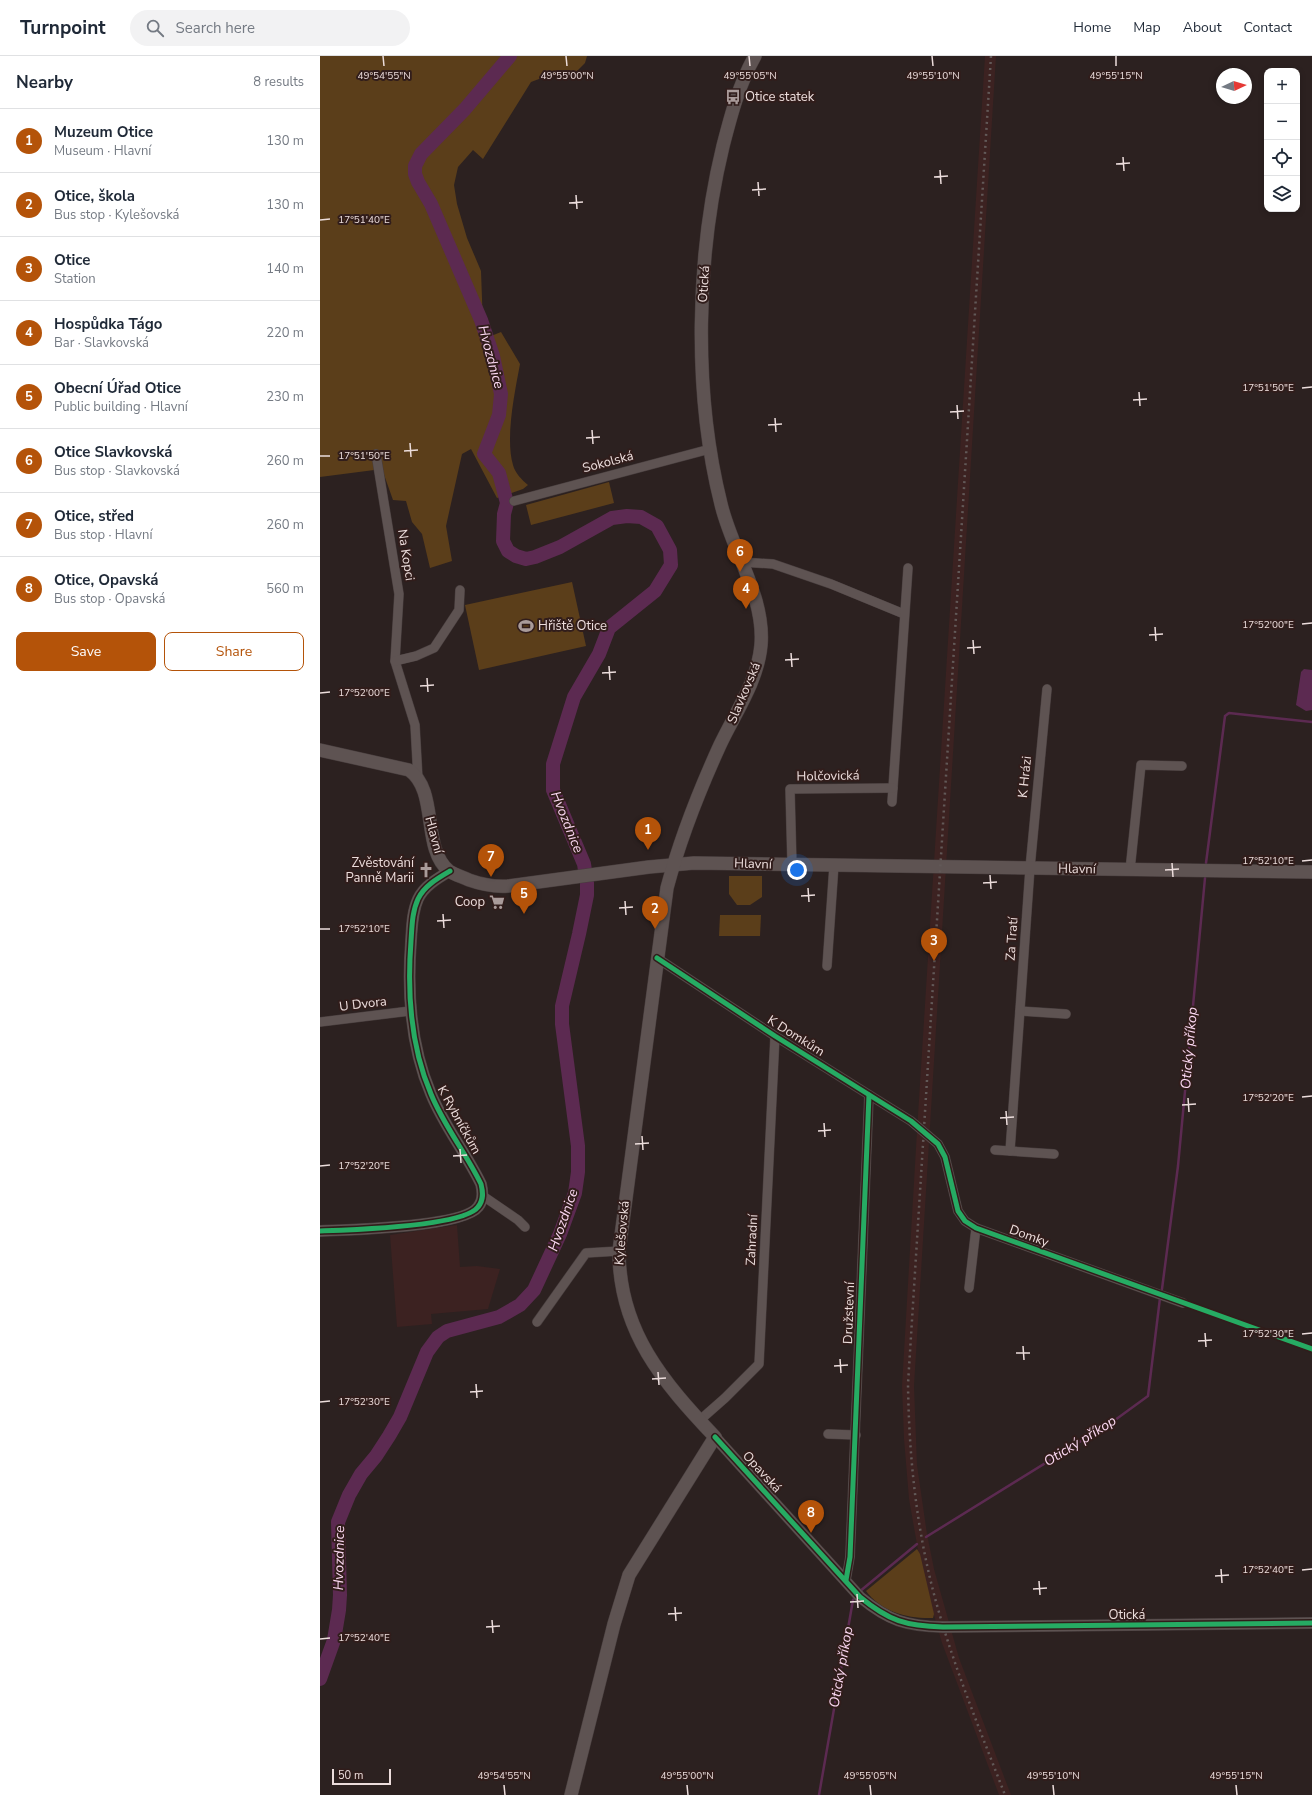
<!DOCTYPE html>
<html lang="en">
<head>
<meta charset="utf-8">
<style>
  :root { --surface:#fff; --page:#f2f2f3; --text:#1f2937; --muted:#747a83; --line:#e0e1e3; --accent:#b45309 }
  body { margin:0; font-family:"Nunito Sans",sans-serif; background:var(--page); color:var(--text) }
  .controls { position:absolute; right:12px; top:12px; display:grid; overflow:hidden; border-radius:8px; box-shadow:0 2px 6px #0003 }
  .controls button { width:36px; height:36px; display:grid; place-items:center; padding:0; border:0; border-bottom:1px solid var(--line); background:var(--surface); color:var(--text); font:20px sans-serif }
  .compass { position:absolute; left:896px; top:12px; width:36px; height:36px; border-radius:50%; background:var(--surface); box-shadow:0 2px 6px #0003; rotate:86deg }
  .scale { position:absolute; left:12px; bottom:10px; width:59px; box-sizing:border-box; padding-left:4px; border:2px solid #ecdddc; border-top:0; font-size:11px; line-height:14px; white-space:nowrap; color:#ecdddc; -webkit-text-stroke:3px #311d1b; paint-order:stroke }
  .you { position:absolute; left:477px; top:814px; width:14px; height:14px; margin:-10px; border:3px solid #fff; border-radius:50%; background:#1a73e8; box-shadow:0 0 0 6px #1a73e833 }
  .badge { display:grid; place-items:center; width:26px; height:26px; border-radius:50%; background:var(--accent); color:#fff; font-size:13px; font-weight:700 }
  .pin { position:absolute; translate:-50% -33px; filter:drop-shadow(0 1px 2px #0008) }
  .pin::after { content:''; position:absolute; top:21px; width:14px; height:12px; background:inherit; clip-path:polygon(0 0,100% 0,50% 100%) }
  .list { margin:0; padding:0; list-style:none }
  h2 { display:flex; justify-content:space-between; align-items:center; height:52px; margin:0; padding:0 16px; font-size:17px }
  h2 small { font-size:13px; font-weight:400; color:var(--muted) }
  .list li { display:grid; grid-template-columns:26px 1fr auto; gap:12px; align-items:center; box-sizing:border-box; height:64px; padding:0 16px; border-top:1px solid var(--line) }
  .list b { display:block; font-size:15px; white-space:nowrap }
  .list p { margin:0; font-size:13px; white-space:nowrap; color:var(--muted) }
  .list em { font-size:13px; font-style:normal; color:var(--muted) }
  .actions { display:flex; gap:8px; padding:12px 16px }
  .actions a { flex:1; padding:9px 0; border:1px solid var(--accent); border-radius:8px; text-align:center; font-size:14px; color:var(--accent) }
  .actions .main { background:var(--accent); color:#fff }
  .icon { flex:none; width:22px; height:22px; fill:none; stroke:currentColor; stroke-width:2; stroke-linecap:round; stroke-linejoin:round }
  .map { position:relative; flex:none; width:992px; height:1739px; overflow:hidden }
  header { display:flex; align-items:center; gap:24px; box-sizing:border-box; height:56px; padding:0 20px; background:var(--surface); border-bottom:1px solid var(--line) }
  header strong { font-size:19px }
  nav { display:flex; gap:22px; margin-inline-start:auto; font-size:14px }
  .search { width:280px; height:36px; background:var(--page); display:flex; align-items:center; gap:10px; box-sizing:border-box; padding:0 14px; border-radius:22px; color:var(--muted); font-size:15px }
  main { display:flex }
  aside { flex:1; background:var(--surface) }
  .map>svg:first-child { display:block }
</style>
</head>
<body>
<header>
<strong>Turnpoint</strong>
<div class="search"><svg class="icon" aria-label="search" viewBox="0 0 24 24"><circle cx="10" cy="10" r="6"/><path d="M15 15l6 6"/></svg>Search here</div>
<nav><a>Home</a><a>Map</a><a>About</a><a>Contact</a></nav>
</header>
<main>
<aside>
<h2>Nearby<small>8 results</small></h2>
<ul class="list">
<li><span class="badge">1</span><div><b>Muzeum Otice</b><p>Museum · Hlavní</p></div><em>130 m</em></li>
<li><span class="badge">2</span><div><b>Otice, škola</b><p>Bus stop · Kylešovská</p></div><em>130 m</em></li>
<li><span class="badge">3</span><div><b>Otice</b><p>Station</p></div><em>140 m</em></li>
<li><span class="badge">4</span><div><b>Hospůdka Tágo</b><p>Bar · Slavkovská</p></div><em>220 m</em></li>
<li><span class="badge">5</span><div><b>Obecní Úřad Otice</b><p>Public building · Hlavní</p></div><em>230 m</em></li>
<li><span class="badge">6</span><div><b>Otice Slavkovská</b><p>Bus stop · Slavkovská</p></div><em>260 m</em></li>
<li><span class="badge">7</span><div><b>Otice, střed</b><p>Bus stop · Hlavní</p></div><em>260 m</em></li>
<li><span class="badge">8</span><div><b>Otice, Opavská</b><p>Bus stop · Opavská</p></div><em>560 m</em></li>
</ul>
<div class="actions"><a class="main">Save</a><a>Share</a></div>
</aside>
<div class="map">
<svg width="992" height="1739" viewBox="0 0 992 1739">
  <rect width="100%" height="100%" fill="#2c2120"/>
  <g fill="#3c2221">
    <polygon points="665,0 676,0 594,1330 597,1409 607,1478 614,1513 639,1602 691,1739 679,1739 622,1587 607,1535 598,1494 589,1443 584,1383 582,1330 597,1075"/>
    <polygon points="137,1169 140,1211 157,1210 180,1213 168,1253 111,1258 112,1268 77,1271 70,1179"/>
  </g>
  <g fill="#5b3e1a">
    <path d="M0 0H267L265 7 252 20H227L211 26 163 103 153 94 138 111 134 129 137 148 147 182 161 215 163 270 166 282 181 276 200 308C195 335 185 382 193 409 195 417 202 424 208 429L203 433 177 442 151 393 142 398 126 470 132 505 110 512 102 478 92 466 86 445 73 444 62 413 0 421Z"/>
    <polygon points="289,426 294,447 211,469 206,449"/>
    <polygon points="252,526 266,590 159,614 145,549"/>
    <polygon points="409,820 442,820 442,841 430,849 417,849 409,838"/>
    <polygon points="400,859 441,859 440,880 399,880"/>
    <path d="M597 1493 600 1498 614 1558 613 1562C589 1563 561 1556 546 1535Z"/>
  </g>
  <polygon fill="#5c2a51" points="984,613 992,614 992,654 986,655 976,649 981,616"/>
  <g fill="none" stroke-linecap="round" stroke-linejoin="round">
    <g stroke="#5c2a51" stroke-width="2.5">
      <polyline points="886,807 905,660 909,657 992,666"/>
      <polyline points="842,1233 858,1110 885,822"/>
      <polyline points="606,1481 795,1364 828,1340 840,1242"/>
      <polyline points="539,1536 597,1488"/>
      <polyline points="499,1739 533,1544 536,1540"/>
    </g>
    <polyline stroke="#5c2a51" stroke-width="14" points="0,1623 14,1584 19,1554 20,1539 18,1466 29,1439 41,1418 56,1400 69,1380 80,1361 107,1296 118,1281 127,1275 179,1261 200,1249 214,1234 240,1178 255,1137 258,1116 258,1090 242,968 242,950 259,878 267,839 267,827 264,808 233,734 233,708 254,641 279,598 289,572 335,535 351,509 350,494 337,470 321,461 307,460 292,462 240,491 215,501 206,503 196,500 188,495 183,485 184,458 187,447 179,417 164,398 179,359 181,338 173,300 161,264 111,148 98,126 95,118 95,110 101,98 145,53 190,0"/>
    <g stroke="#473d3d" stroke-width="10">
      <g id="minor">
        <polyline points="56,398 79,538 75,605 95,669 98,723"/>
        <polyline points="194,445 390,393"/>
        <polyline points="421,506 453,508 511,528 584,558"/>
        <polyline points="75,605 96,600 114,592 139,554 140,534"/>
        <polyline points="572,746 588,512"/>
        <polyline points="472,809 470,733 573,732"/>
        <polyline points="810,814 821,709 862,710"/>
        <polyline points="337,902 455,980 591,1065 618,1088 625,1101 638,1155 645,1165 656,1172 863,1247"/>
        <polyline points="507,910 514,809"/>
        <polyline points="700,955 746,958"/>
        <polyline points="0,966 90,955"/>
        <polyline points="675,1094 734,1098"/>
        <polyline points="690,1095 710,812 727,633"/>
        <polyline points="163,1140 198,1164 205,1171"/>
        <polyline points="649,1232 656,1172"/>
        <polyline points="217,1266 266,1197 299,1195"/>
        <polyline points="380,1364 405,1342 439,1308 455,980"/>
        <polyline points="508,1378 536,1379"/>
        <polyline points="526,1524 530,1501 549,1039"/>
      </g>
    </g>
    <g stroke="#473d3d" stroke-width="12">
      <g id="tertiary">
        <path d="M0 1175C28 1174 143 1171 158 1151 164 1144 163 1136 161 1128 146 1097 124 1070 111 1038 90 989 87 937 91 885 92 871 92 856 98 843 104 830 118 822 130 815"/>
        <path d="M395 1381 540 1541C569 1565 586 1570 623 1571L992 1567"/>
      </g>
    </g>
    <g stroke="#473d3d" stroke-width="14">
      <g id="secondary">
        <path d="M0 694 89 714C119 735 101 792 129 815 135 819 143 821 149 824 163 829 174 831 188 830L329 811 374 807 992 816"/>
        <path d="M251 1739 294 1568 309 1519 395 1381C343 1326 299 1275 299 1195L347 832C360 783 379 735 400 689 415 657 438 625 441 589 445 540 412 495 401 448 373 336 376 201 403 90 411 59 419 28 435 0"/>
      </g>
    </g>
    <use href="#minor" stroke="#5e5352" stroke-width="9"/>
    <use href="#tertiary" stroke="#5e5352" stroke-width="11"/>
    <use href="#secondary" stroke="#5e5352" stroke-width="13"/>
    <path stroke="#625958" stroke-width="2.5" stroke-dasharray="2 4" stroke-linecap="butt" d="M671 0 588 1328C589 1400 596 1471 615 1542 633 1609 660 1674 685 1739"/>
    <g stroke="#311d1b" stroke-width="8">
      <g id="cycleway">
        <polyline points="337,902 455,980 591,1065 618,1088 625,1101 638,1155 645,1165 656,1172 992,1293"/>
        <path d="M0 1175C28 1174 143 1171 158 1151 164 1144 163 1136 161 1128 146 1097 124 1070 111 1038 90 989 87 937 91 885 92 871 92 856 98 843 104 830 118 822 130 815"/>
        <path d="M395 1381 540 1541C569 1565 586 1570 623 1571L992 1567"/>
        <polyline points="526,1524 530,1501 549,1039"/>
      </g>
    </g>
    <use href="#cycleway" stroke="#26ab63" stroke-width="5"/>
  </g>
  <path fill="none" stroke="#ecdddc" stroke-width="1.5" d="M63 0 64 10M246 0 247 10M429 0 430 10M612 0 613 10M796 0V10M803 101 804 115M796 108 810 107M620 114 621 128M614 121 628 120M438 126 439 140M432 134 446 133M256 139 257 153M249 147 263 146M0 164 10 163M982 332 992 331M819 336 820 350M813 344 827 343M637 349 638 363M630 356 644 355M455 362 456 376M448 369 462 368M272 374 273 388M266 382 280 381M90 387 91 401M84 395 98 394M0 400H10M982 568 992 567M835 571 836 585M829 579 843 578M653 584 654 598M647 592 661 591M471 597 472 611M465 604 479 603M289 610 290 624M282 617 296 616M107 622 108 636M100 630 114 629M0 637 10 636M982 805 992 804M852 807 853 821M845 814 859 813M670 819 671 833M663 827 677 826M488 832 489 846M481 840 495 839M305 845 306 859M299 852 313 851M123 858 124 872M117 865 131 864M0 873H10M982 1041 992 1040M868 1042 869 1056M862 1049 876 1048M686 1055 687 1069M680 1062 694 1061M504 1067 505 1081M498 1075 511 1074M322 1080 323 1094M315 1088 329 1087M140 1093 141 1107M133 1100 147 1099M0 1110 10 1109M885 1277 886 1291M982 1278 992 1277M878 1285 892 1284M703 1290 704 1304M696 1297H710M520 1303 521 1317M514 1310 528 1309M338 1316 339 1329M332 1323 346 1322M156 1328 157 1342M150 1336 163 1335M0 1346 10 1345M901 1513 902 1527M982 1514 992 1513M895 1520 909 1519M719 1525 720 1539M713 1533 727 1532M537 1538 538 1552M530 1546 544 1545M355 1551 356 1565M348 1558 362 1557M172 1564 173 1577M166 1571 180 1570M0 1583 10 1582M184 1729 185 1739M367 1729 368 1739M550 1729 551 1739M733 1729 734 1739M916 1729 917 1739"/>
  <defs>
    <g id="bus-bare" transform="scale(1.2)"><path d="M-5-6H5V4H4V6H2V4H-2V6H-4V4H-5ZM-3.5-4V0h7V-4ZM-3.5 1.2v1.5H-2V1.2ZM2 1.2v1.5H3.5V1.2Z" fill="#a99b9a" stroke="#311d1b" stroke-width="2.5" paint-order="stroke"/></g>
    <g id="stadium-bare" transform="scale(1.2)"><path d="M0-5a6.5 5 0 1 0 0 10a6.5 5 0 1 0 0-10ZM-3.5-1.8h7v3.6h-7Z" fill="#a99b9a" stroke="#311d1b" stroke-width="2.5" paint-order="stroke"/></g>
    <g id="church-bare" transform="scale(1.2)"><path d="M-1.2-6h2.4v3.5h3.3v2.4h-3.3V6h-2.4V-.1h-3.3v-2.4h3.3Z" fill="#a99b9a" stroke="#311d1b" stroke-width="2.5" paint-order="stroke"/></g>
    <g id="supermarket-bare" transform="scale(1.2)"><path d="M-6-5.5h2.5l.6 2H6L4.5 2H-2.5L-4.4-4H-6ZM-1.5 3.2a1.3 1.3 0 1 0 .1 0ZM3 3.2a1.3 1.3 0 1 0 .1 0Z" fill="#a99b9a" stroke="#311d1b" stroke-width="2.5" paint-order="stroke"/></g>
  </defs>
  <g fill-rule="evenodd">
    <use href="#bus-bare" x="413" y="41"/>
    <use href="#stadium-bare" x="206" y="570"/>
    <use href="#church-bare" x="106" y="814"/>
    <use href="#supermarket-bare" x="177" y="846"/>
  </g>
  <g text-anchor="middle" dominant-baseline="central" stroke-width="4" stroke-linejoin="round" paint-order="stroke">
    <g font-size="13" fill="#ecdddc" stroke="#311d1b" text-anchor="start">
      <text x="425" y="41">Otice statek</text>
      <text x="218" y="570">Hřiště Otice</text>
      <text x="94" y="807" text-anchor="end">Zvěstování<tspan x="94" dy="15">Panně Marii</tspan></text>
      <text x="165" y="846" text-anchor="end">Coop</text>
    </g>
    <g font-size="13" fill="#ecdddc" stroke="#311d1b">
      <text transform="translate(384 228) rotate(-86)">Otická</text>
      <text transform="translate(288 406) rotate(-15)">Sokolská</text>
      <text transform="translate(86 499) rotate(81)">Na Kopci</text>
      <text transform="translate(424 637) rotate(-67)">Slavkovská</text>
      <text transform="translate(508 720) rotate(-1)">Holčovická</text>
      <text transform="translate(705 721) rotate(-84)">K Hrázi</text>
      <text transform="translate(114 779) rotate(75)">Hlavní</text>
      <text transform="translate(433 808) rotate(2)">Hlavní</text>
      <text transform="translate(757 813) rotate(1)">Hlavní</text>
      <text transform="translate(692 883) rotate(-86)">Za Tratí</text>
      <text transform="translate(43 948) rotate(-7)">U Dvora</text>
      <text transform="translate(476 980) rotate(32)">K Domkům</text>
      <text transform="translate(139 1064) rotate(61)">K Rybníčkům</text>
      <text transform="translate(302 1177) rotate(-85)">Kylešovská</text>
      <text transform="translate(709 1180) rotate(20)">Domky</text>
      <text transform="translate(432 1184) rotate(-87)">Zahradní</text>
      <text transform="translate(529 1257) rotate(-88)">Družstevní</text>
      <text transform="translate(442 1416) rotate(48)">Opavská</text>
      <text x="807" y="1559">Otická</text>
    </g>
    <g font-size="14" font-style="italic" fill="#fbd8f2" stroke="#311d1b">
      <text transform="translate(171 301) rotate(75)">Hvozdnice</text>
      <text transform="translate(247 766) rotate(68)">Hvozdnice</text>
      <text transform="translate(869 992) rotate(-85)">Otický příkop</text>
      <text transform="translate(243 1164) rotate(-71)">Hvozdnice</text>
      <text transform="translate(760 1385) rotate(-32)">Otický příkop</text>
      <text transform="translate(19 1502) rotate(-89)">Hvozdnice</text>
      <text transform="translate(521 1611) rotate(-80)">Otický příkop</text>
    </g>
  </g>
  <g font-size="10" text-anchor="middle" fill="#ecdddc" stroke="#311d1b" stroke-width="4" stroke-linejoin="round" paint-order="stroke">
    <text x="64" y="23">49°54'55"N</text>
    <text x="247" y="23">49°55'00"N</text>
    <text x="430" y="23">49°55'05"N</text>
    <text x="613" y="23">49°55'10"N</text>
    <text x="796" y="23">49°55'15"N</text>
    <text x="44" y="167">17°51'40"E</text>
    <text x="948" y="335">17°51'50"E</text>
    <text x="44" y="403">17°51'50"E</text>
    <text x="948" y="572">17°52'00"E</text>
    <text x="44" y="640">17°52'00"E</text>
    <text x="948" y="808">17°52'10"E</text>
    <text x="44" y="876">17°52'10"E</text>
    <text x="948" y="1045">17°52'20"E</text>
    <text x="44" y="1113">17°52'20"E</text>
    <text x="948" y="1281">17°52'30"E</text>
    <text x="44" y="1349">17°52'30"E</text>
    <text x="948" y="1517">17°52'40"E</text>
    <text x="44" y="1585">17°52'40"E</text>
    <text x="184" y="1723">49°54'55"N</text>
    <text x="367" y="1723">49°55'00"N</text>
    <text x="550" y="1723">49°55'05"N</text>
    <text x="733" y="1723">49°55'10"N</text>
    <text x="916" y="1723">49°55'15"N</text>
  </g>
</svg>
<div class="controls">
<button>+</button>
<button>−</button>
<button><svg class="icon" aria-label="locate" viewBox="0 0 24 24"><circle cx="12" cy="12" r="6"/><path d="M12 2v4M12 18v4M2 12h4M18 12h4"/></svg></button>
<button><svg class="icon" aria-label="layers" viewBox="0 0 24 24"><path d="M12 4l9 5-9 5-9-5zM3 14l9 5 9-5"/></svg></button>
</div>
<svg class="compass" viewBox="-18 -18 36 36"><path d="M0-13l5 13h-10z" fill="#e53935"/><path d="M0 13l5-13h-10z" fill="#747a83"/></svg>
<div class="scale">50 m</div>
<div class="you"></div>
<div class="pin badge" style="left:328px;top:794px">1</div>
<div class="pin badge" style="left:335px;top:873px">2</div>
<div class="pin badge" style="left:614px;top:905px">3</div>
<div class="pin badge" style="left:426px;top:553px">4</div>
<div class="pin badge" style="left:204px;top:858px">5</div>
<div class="pin badge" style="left:420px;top:516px">6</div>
<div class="pin badge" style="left:171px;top:821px">7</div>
<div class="pin badge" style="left:491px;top:1477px">8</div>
</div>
</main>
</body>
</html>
